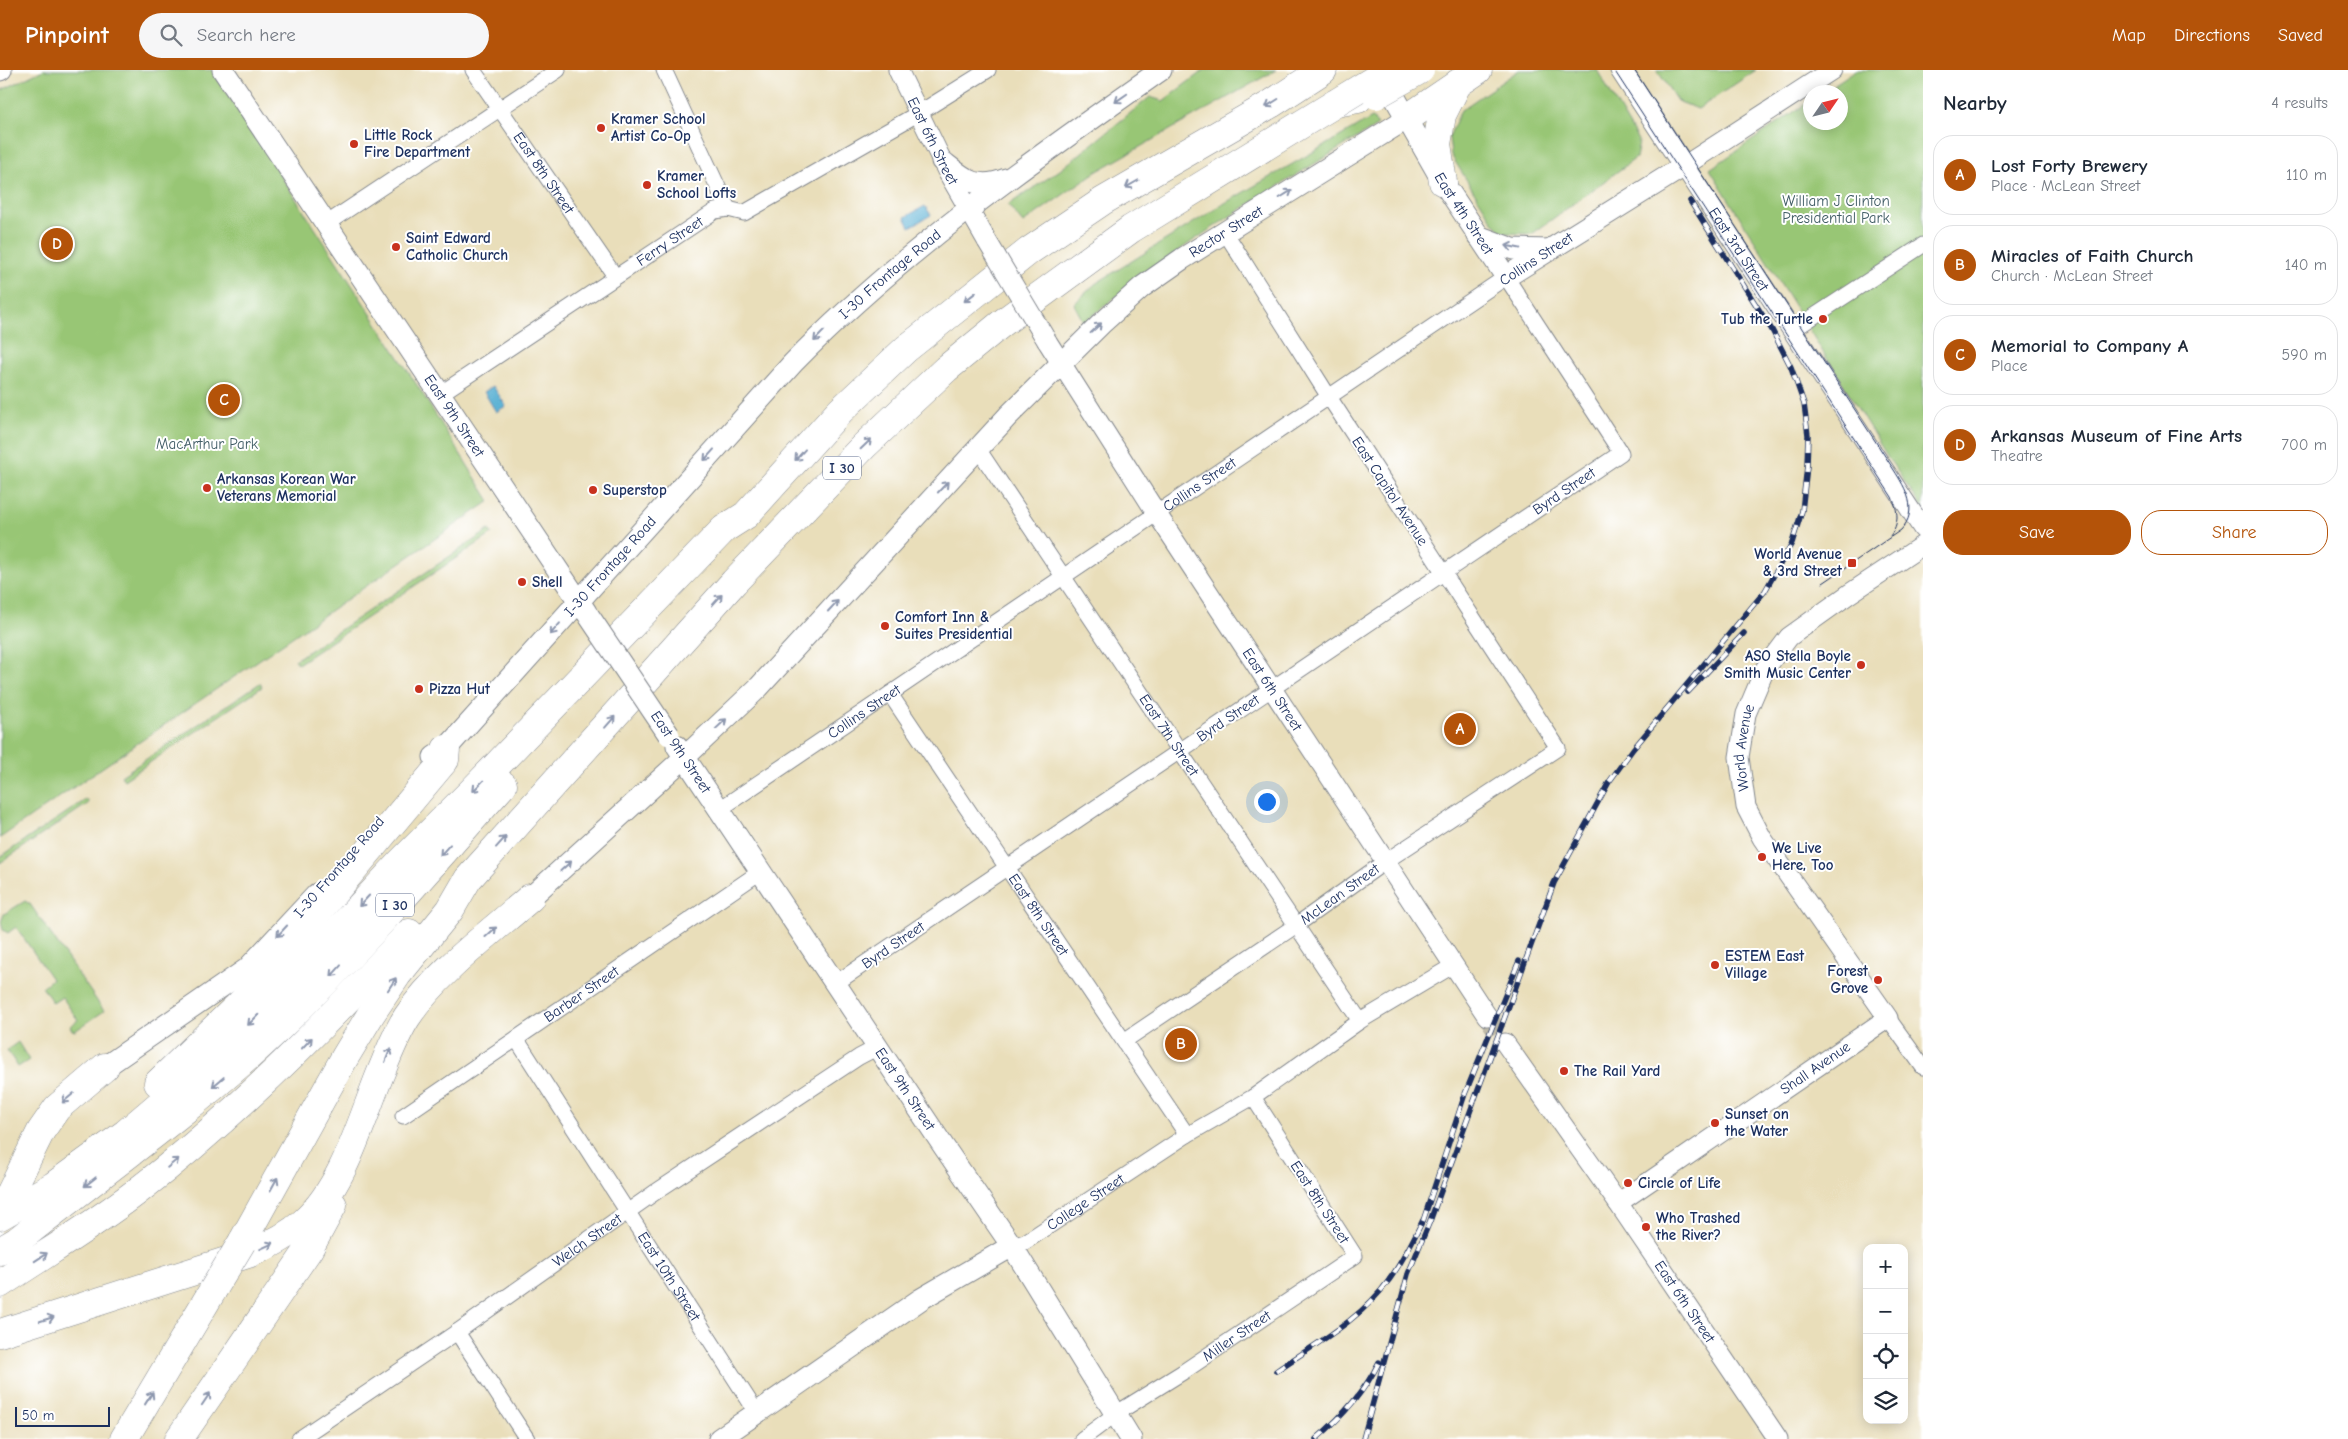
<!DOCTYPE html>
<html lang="en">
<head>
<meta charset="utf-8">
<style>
  :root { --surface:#fff; --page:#f6f6f7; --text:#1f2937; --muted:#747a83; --line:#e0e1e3; --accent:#b45309 }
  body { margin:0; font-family:"Comic Neue",sans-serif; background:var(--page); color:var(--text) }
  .controls { position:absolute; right:15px; bottom:15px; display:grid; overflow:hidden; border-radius:10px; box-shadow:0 2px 12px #0003 }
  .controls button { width:45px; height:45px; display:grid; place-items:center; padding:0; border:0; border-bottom:1px solid var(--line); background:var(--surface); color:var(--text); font:25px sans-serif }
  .compass { position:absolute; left:1803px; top:15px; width:45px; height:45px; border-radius:50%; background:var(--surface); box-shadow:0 2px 12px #0003; rotate:55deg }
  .scale { position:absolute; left:15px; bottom:12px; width:95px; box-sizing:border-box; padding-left:5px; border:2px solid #1b2f5e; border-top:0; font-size:14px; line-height:18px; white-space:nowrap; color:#1b2f5e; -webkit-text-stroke:4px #fff; paint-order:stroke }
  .you { position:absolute; left:1266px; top:731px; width:18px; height:18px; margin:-12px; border:4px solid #fff; border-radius:50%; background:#1a73e8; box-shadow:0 0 0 8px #1a73e833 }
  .badge { display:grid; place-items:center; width:32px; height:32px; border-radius:50%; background:var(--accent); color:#fff; font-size:16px; font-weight:700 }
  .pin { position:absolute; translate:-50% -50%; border:2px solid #fff; box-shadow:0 1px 5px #0006 }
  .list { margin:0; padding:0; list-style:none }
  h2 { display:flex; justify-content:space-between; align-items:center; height:65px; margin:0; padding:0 20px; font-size:21px }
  h2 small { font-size:16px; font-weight:400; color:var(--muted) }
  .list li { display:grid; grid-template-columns:32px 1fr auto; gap:15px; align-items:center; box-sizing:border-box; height:80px; margin:0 10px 10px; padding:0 10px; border:1px solid var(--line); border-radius:20px }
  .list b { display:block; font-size:19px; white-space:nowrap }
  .list p { margin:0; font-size:16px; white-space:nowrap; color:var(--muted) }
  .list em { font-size:16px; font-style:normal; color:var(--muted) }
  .actions { display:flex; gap:10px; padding:15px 20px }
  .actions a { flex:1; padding:11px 0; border:1px solid var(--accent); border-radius:20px; text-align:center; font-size:18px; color:var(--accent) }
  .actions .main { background:var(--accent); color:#fff }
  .icon { flex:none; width:28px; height:28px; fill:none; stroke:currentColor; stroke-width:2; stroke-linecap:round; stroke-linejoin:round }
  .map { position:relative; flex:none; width:1923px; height:1369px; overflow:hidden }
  header { display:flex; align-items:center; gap:30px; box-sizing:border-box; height:70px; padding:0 25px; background:var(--accent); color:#fff }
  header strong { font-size:24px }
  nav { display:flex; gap:28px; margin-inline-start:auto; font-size:18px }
  .search { width:350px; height:45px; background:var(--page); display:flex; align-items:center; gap:12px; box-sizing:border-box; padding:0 18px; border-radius:28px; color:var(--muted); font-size:19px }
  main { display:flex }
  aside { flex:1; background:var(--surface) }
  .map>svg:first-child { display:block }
</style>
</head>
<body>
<header>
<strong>Pinpoint</strong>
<div class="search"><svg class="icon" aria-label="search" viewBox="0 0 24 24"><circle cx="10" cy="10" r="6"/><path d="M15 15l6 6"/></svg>Search here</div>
<nav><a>Map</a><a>Directions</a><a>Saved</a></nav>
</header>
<main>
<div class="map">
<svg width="1923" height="1369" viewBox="0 0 1923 1369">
  <rect width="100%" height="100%" fill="#fff"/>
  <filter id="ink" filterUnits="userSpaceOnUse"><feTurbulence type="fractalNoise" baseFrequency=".02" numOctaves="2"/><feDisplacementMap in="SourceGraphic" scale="10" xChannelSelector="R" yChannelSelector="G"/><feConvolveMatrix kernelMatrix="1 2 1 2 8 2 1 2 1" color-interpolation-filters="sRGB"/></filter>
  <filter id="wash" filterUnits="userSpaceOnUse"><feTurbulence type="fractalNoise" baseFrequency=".0096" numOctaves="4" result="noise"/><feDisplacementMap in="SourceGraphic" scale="20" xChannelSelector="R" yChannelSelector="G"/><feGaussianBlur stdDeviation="1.12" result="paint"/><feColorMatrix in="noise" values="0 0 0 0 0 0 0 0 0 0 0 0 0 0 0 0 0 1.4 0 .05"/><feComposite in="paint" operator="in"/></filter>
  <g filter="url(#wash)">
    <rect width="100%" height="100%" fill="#e9deba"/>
    <g fill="#98c674" stroke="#5a7a69">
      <polygon points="43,0 212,0 417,315 490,431 0,768 0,21"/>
      <polygon points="1204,0 1276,0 1094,103 1023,153 1008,135 1060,100 1150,27 1163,31"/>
      <polygon points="1519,0 1597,0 1639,72 1636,88 1532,164 1503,163 1493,152 1451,85 1449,67 1461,40"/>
      <polygon points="1657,0 1756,0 1698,39 1677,31"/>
      <polygon points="1856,0 1923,0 1923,439 1889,389 1710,99 1810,31 1810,52 1840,52 1840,22 1823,22"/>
      <path d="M1372 48 1378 55C1276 118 1175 175 1084 253L1074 234 1095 214 1225 133Z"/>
      <polygon points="489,460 492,464 298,594 295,590"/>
      <polygon points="260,613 262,617 124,710 121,706"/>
      <polygon points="87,729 89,733 0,793 0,787"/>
      <polygon points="25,831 30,834 104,941 75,961 72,960 70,956 78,950 62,927 53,933 42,917 52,909 16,857 8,863 3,860 1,852 4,844"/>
      <polygon points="18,972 29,990 18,997 7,980"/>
    </g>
    <g fill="#55aed2" stroke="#386e98">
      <polygon points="925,136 931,145 910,157 905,147"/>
      <polygon points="493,316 506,336 496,342 484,322"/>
    </g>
  </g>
  <g filter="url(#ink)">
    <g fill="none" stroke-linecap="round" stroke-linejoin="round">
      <polyline stroke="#c0bba8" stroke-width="19" stroke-dasharray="19 9" stroke-linecap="butt" points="1487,946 1505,973"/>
      <g stroke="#82868c" stroke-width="17">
        <g id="minor">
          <path id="s1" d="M473 0 615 206"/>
          <polyline points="664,0 728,139"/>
          <polyline points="326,154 558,0"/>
          <polyline points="1793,260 1923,175"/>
          <path id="s2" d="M440 324 715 141 728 139 744 143 919 43 988 0"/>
          <path id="s3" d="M978 379 1360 951"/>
          <path id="s4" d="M890 624 1187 1065"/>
          <path id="s5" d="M720 739 1506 207 1621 383 836 913"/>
          <polyline points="1888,948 1923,997"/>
          <path id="s6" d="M517 970 757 1343"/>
          <path id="s7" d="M1124 971 1295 856 1386 791 1558 678 1329 327 1225 162"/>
          <path id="s8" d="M403 1046 760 802"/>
          <path id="s9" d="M1012 1176 1025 1172 1187 1065 1253 1027 1360 951 1454 895"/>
          <polyline points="457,1262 527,1369"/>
          <path id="s10" d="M299 1369 457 1262 657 1121 859 987 878 977"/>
          <path id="s11" d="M1082 1369 1117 1343 1183 1302 1355 1186 1253 1027"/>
        </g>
      </g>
      <g stroke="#82868c" stroke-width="21">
        <g id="tertiary">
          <path id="s12" d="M898 0 947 101 987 171"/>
          <path id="s13" d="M1832 0 1684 96 1923 459"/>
          <polyline points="0,1 2,0"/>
          <path id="s14" d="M1047 271 1157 444 1487 946"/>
          <path id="s15" d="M1505 973 1618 1133 1778 1369"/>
          <path id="s16" d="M1618 1133 1888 948 1762 768 1746 737 1739 687 1746 644 1765 599 1789 567 1849 524 1923 475"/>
        </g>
      </g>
      <g stroke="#82868c" stroke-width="23">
        <g id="secondary">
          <path id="s17" d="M223 0 586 542"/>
          <path id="s18" d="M1382 5 1443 112 1506 207 1684 96 1621 0"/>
          <path d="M942 91C965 109 976 121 1006 109"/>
          <polyline points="1478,166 1513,179 1550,180"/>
          <path id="s19" d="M677 676 944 1077 1012 1176 1131 1369"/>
          <path id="s20" d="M434 687 446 679 793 293C902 181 1033 90 1161 0"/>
          <path id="s21" d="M530 828 685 687 759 617 1008 346 1101 254 1142 217 1182 189 1406 49"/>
          <polyline points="105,997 247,899 317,824"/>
          <polyline points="719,1369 921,1229 1012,1176"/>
        </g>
      </g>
      <g stroke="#82868c" stroke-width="29">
        <g id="motorway">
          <polyline points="1406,49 1478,0"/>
          <polyline points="1443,112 1437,74 1442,45 1458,13"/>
          <polyline points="158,1013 244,930 445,690 446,679"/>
          <polyline points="0,1144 41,1061 57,1038 105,997"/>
          <polyline points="0,1146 53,1116 126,1063 221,982 294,908 399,794 471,722 724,459 746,445 840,341 906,279 1029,181 1103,131 1271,34 1323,0"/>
          <polyline points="242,1172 345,987 371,944 398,904 450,840 468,809 734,512 864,376 946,299 1001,254 1131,159 1336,33 1358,29"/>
          <path d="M0 1181 17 1171C94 1109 176 1051 250 985 342 902 421 806 503 715"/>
          <path d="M0 1214C45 1184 92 1156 135 1123 235 1046 324 957 409 863"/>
          <path d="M0 1263 248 1184C268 1176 287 1167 304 1152 344 1116 361 1051 381 1002 389 983 396 964 407 947 437 902 489 864 530 828"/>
          <polyline points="124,1369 213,1220"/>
          <polyline points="179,1369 309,1179 333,1135"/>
        </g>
      </g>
      <use href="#minor" stroke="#fff" stroke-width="15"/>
      <use href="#tertiary" stroke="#fff" stroke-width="19"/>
      <use href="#secondary" stroke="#fff" stroke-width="21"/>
      <use href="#motorway" stroke="#fff" stroke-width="28"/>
      <g stroke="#1b2f5e" stroke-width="1">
        <path d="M1614 0 1892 427C1898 441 1900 453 1890 466"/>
        <path d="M1634 0 1894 400C1906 419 1919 440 1901 460L1823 513"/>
      </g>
      <g stroke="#1b2f5e" stroke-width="5.5">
        <g id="rail">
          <polyline points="1688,622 1744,563"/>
          <polyline points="1423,1151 1465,1024 1519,891"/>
          <path d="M1276 1301C1315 1274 1361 1250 1389 1210 1403 1191 1413 1170 1423 1150"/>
          <path d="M1316 1369C1342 1347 1364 1323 1379 1292"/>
          <polyline points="1363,1369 1408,1204 1430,1151 1554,813 1609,712 1633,679 1765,521 1792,473 1802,441 1807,396 1808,365 1804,334 1791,297 1772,260 1690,131"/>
        </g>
      </g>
      <use href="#rail" stroke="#fff" stroke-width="4" stroke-dasharray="11" stroke-linecap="butt"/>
      <g stroke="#82868c" stroke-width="21" stroke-linecap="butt">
        <polyline id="tertiary-bridge" points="987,171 1047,271"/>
      </g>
      <g stroke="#82868c" stroke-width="23" stroke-linecap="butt">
        <polyline id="secondary-bridge" points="589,546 669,665"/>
      </g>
      <g stroke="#82868c" stroke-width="29" stroke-linecap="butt">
        <g id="motorway-bridge">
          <polyline points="1376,25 1420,0"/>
          <polyline points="1336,33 1390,0"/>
          <polyline points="213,1220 242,1172"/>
        </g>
      </g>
      <use href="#tertiary-bridge" stroke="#fff" stroke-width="19"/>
      <use href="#secondary-bridge" stroke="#fff" stroke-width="21"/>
      <use href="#motorway-bridge" stroke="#fff" stroke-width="28"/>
    </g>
    <defs><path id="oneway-shaft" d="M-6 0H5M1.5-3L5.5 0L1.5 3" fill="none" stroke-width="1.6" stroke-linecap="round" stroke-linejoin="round" transform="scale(1.25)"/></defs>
    <g stroke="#8d97ae">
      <use href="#oneway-shaft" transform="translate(1121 28) rotate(145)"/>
      <use href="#oneway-shaft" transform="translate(1272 33) rotate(148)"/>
      <use href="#oneway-shaft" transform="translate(1132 114) rotate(150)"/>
      <use href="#oneway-shaft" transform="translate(1286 124) rotate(-32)"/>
      <use href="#oneway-shaft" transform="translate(1513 177) rotate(-169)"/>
      <use href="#oneway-shaft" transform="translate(970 227) rotate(142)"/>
      <use href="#oneway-shaft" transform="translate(1096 258) rotate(-43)"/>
      <use href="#oneway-shaft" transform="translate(819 266) rotate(134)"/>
      <use href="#oneway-shaft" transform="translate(866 374) rotate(-44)"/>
      <use href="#oneway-shaft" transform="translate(709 385) rotate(132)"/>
      <use href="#oneway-shaft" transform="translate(800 385) rotate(132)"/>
      <use href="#oneway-shaft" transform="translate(943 417) rotate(-47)"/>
      <use href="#oneway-shaft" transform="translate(717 530) rotate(-48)"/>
      <use href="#oneway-shaft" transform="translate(833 536) rotate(-47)"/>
      <use href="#oneway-shaft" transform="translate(555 559) rotate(131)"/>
      <use href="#oneway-shaft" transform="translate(610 652) rotate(-49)"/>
      <use href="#oneway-shaft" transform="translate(721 654) rotate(-43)"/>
      <use href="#oneway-shaft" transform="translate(478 716) rotate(134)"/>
      <use href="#oneway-shaft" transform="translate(501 772) rotate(-48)"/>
      <use href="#oneway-shaft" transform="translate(445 780) rotate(132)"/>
      <use href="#oneway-shaft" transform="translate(566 796) rotate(-42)"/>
      <use href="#oneway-shaft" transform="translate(364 831) rotate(133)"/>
      <use href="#oneway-shaft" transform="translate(282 861) rotate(133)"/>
      <use href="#oneway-shaft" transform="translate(491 862) rotate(-42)"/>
      <use href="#oneway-shaft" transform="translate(336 901) rotate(132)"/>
      <use href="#oneway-shaft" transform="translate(392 914) rotate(-57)"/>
      <use href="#oneway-shaft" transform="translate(253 950) rotate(135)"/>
      <use href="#oneway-shaft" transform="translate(307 973) rotate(-47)"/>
      <use href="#oneway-shaft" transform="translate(388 985) rotate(-68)"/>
      <use href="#oneway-shaft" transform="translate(218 1012) rotate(140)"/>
      <use href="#oneway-shaft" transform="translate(68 1028) rotate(140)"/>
      <use href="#oneway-shaft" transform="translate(173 1093) rotate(-39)"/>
      <use href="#oneway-shaft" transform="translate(90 1112) rotate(142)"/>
      <use href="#oneway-shaft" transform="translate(274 1114) rotate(-61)"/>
      <use href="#oneway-shaft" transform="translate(267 1176) rotate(-25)"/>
      <use href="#oneway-shaft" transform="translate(41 1187) rotate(-33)"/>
      <use href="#oneway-shaft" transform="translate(47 1249) rotate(-17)"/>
      <use href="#oneway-shaft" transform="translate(149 1328) rotate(-58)"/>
      <use href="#oneway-shaft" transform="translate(206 1329) rotate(-56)"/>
    </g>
  </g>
  <g fill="#c8321e" stroke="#fff" stroke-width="2">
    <circle cx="601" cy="58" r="5"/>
    <circle cx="354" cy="74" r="5"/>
    <circle cx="647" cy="115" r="5"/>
    <circle cx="396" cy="177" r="5"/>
    <circle cx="1823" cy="249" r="5"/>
    <circle cx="207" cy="418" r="5"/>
    <circle cx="593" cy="420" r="5"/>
    <rect x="1847" y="488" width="10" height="10" rx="2.5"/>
    <circle cx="522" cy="512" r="5"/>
    <circle cx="885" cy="556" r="5"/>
    <circle cx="1861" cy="595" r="5"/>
    <circle cx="419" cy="619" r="5"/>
    <circle cx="1762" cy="787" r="5"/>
    <circle cx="1715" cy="895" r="5"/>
    <circle cx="1878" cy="910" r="5"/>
    <circle cx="1564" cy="1001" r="5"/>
    <circle cx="1715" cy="1053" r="5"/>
    <circle cx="1628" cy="1113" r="5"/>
    <circle cx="1646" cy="1157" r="5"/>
  </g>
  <g text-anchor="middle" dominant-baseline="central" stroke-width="4" stroke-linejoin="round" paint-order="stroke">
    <g fill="#fff" stroke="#5f6d8e" stroke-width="1">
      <rect x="823" y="386.5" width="38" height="23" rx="4"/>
      <rect x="376" y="823.5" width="38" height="23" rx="4"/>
    </g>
    <g font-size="14" font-weight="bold" fill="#1b2f5e">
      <text x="842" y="398">I 30</text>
      <text x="395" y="835">I 30</text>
    </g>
    <g font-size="15" font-weight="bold" fill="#1b2f5e" stroke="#fff" text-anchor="start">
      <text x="611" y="49">Kramer School<tspan x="611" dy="17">Artist Co-Op</tspan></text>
      <text x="364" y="65">Little Rock<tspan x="364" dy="17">Fire Department</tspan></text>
      <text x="657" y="106">Kramer<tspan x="657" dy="17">School Lofts</tspan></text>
      <text x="406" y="168">Saint Edward<tspan x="406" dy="17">Catholic Church</tspan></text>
      <text x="1813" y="249" text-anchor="end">Tub the Turtle</text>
      <text x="217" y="409">Arkansas Korean War<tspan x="217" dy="17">Veterans Memorial</tspan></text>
      <text x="603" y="420">Superstop</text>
      <text x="1842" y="484" text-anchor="end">World Avenue<tspan x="1842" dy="17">&amp; 3rd Street</tspan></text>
      <text x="532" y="512">Shell</text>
      <text x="895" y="547">Comfort Inn &amp;<tspan x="895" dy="17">Suites Presidential</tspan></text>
      <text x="1851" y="586" text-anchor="end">ASO Stella Boyle<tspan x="1851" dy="17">Smith Music Center</tspan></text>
      <text x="429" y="619">Pizza Hut</text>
      <text x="1772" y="778">We Live<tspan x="1772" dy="17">Here, Too</tspan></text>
      <text x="1725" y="886">ESTEM East<tspan x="1725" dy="17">Village</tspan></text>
      <text x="1868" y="901" text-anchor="end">Forest<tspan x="1868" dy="17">Grove</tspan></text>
      <text x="1574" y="1001">The Rail Yard</text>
      <text x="1725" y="1044">Sunset on<tspan x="1725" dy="17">the Water</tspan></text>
      <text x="1638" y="1113">Circle of Life</text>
      <text x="1656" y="1148">Who Trashed<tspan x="1656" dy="17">the River?</tspan></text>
    </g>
    <g font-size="15" fill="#1b2f5e" stroke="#fff">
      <text stroke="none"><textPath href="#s12" startOffset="79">East 6th Street</textPath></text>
      <text stroke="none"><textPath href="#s1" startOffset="125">East 8th Street</textPath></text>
      <text stroke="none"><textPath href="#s18" startOffset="161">East 4th Street</textPath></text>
      <text stroke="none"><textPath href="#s21" startOffset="966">Rector Street</textPath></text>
      <text stroke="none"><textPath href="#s2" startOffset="276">Ferry Street</textPath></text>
      <text stroke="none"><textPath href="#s13" startOffset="276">East 3rd Street</textPath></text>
      <text transform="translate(1536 189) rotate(-33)">Collins Street</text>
      <text stroke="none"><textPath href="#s20" startOffset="665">I-30 Frontage Road</textPath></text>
      <text stroke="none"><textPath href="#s17" startOffset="416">East 9th Street</textPath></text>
      <text stroke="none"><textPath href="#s5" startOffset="579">Collins Street</textPath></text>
      <text transform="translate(1390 421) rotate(57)">East Capitol Avenue</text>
      <text transform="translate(1564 421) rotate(-34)">Byrd Street</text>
      <text stroke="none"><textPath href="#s20" startOffset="260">I-30 Frontage Road</textPath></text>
      <text stroke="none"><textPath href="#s14" startOffset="415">East 6th Street</textPath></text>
      <text stroke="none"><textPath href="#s5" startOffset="174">Collins Street</textPath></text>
      <text transform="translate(1228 648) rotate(-34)">Byrd Street</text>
      <text stroke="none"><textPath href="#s3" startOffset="344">East 7th Street</textPath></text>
      <text stroke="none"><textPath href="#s16" startOffset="642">World Avenue</textPath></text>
      <text transform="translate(681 682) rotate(56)">East 9th Street</text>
      <text transform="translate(339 797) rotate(-49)">I-30 Frontage Road</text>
      <text stroke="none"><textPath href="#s7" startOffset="261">McLean Street</textPath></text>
      <text stroke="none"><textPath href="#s4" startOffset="266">East 8th Street</textPath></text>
      <text transform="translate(893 875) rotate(-34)">Byrd Street</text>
      <text stroke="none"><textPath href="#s8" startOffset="216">Barber Street</textPath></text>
      <text stroke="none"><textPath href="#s16" startOffset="239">Shall Avenue</textPath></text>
      <text stroke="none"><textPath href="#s19" startOffset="412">East 9th Street</textPath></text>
      <text stroke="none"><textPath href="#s9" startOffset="86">College Street</textPath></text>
      <text transform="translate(1320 1132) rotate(57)">East 8th Street</text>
      <text stroke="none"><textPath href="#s10" startOffset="350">Welch Street</textPath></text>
      <text stroke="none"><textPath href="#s6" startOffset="281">East 10th Street</textPath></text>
      <text stroke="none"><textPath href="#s15" startOffset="315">East 6th Street</textPath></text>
      <text stroke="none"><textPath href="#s11" startOffset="186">Miller Street</textPath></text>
    </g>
    <g font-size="15" fill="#405c65" stroke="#fff">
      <text x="1836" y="131">William J Clinton<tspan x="1836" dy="17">Presidential Park</tspan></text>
      <text x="207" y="374">MacArthur Park</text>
    </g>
  </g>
</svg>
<div class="controls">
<button>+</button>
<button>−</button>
<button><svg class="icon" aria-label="locate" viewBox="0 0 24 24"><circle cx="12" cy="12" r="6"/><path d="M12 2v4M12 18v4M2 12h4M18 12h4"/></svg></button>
<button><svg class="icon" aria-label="layers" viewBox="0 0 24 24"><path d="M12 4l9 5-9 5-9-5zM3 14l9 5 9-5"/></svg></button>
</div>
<svg class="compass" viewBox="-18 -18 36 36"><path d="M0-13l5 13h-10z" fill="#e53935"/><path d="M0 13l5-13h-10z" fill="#747a83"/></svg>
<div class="scale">50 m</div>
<div class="you"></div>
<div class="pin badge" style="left:1460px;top:659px">A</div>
<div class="pin badge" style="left:1181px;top:974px">B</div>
<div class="pin badge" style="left:224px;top:330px">C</div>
<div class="pin badge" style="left:57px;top:174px">D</div>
</div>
<aside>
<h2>Nearby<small>4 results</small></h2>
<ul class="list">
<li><span class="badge">A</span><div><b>Lost Forty Brewery</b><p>Place · McLean Street</p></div><em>110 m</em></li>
<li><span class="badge">B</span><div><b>Miracles of Faith Church</b><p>Church · McLean Street</p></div><em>140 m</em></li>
<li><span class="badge">C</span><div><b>Memorial to Company A</b><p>Place</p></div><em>590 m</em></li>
<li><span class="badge">D</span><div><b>Arkansas Museum of Fine Arts</b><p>Theatre</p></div><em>700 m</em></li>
</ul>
<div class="actions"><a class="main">Save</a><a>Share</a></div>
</aside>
</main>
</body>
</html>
